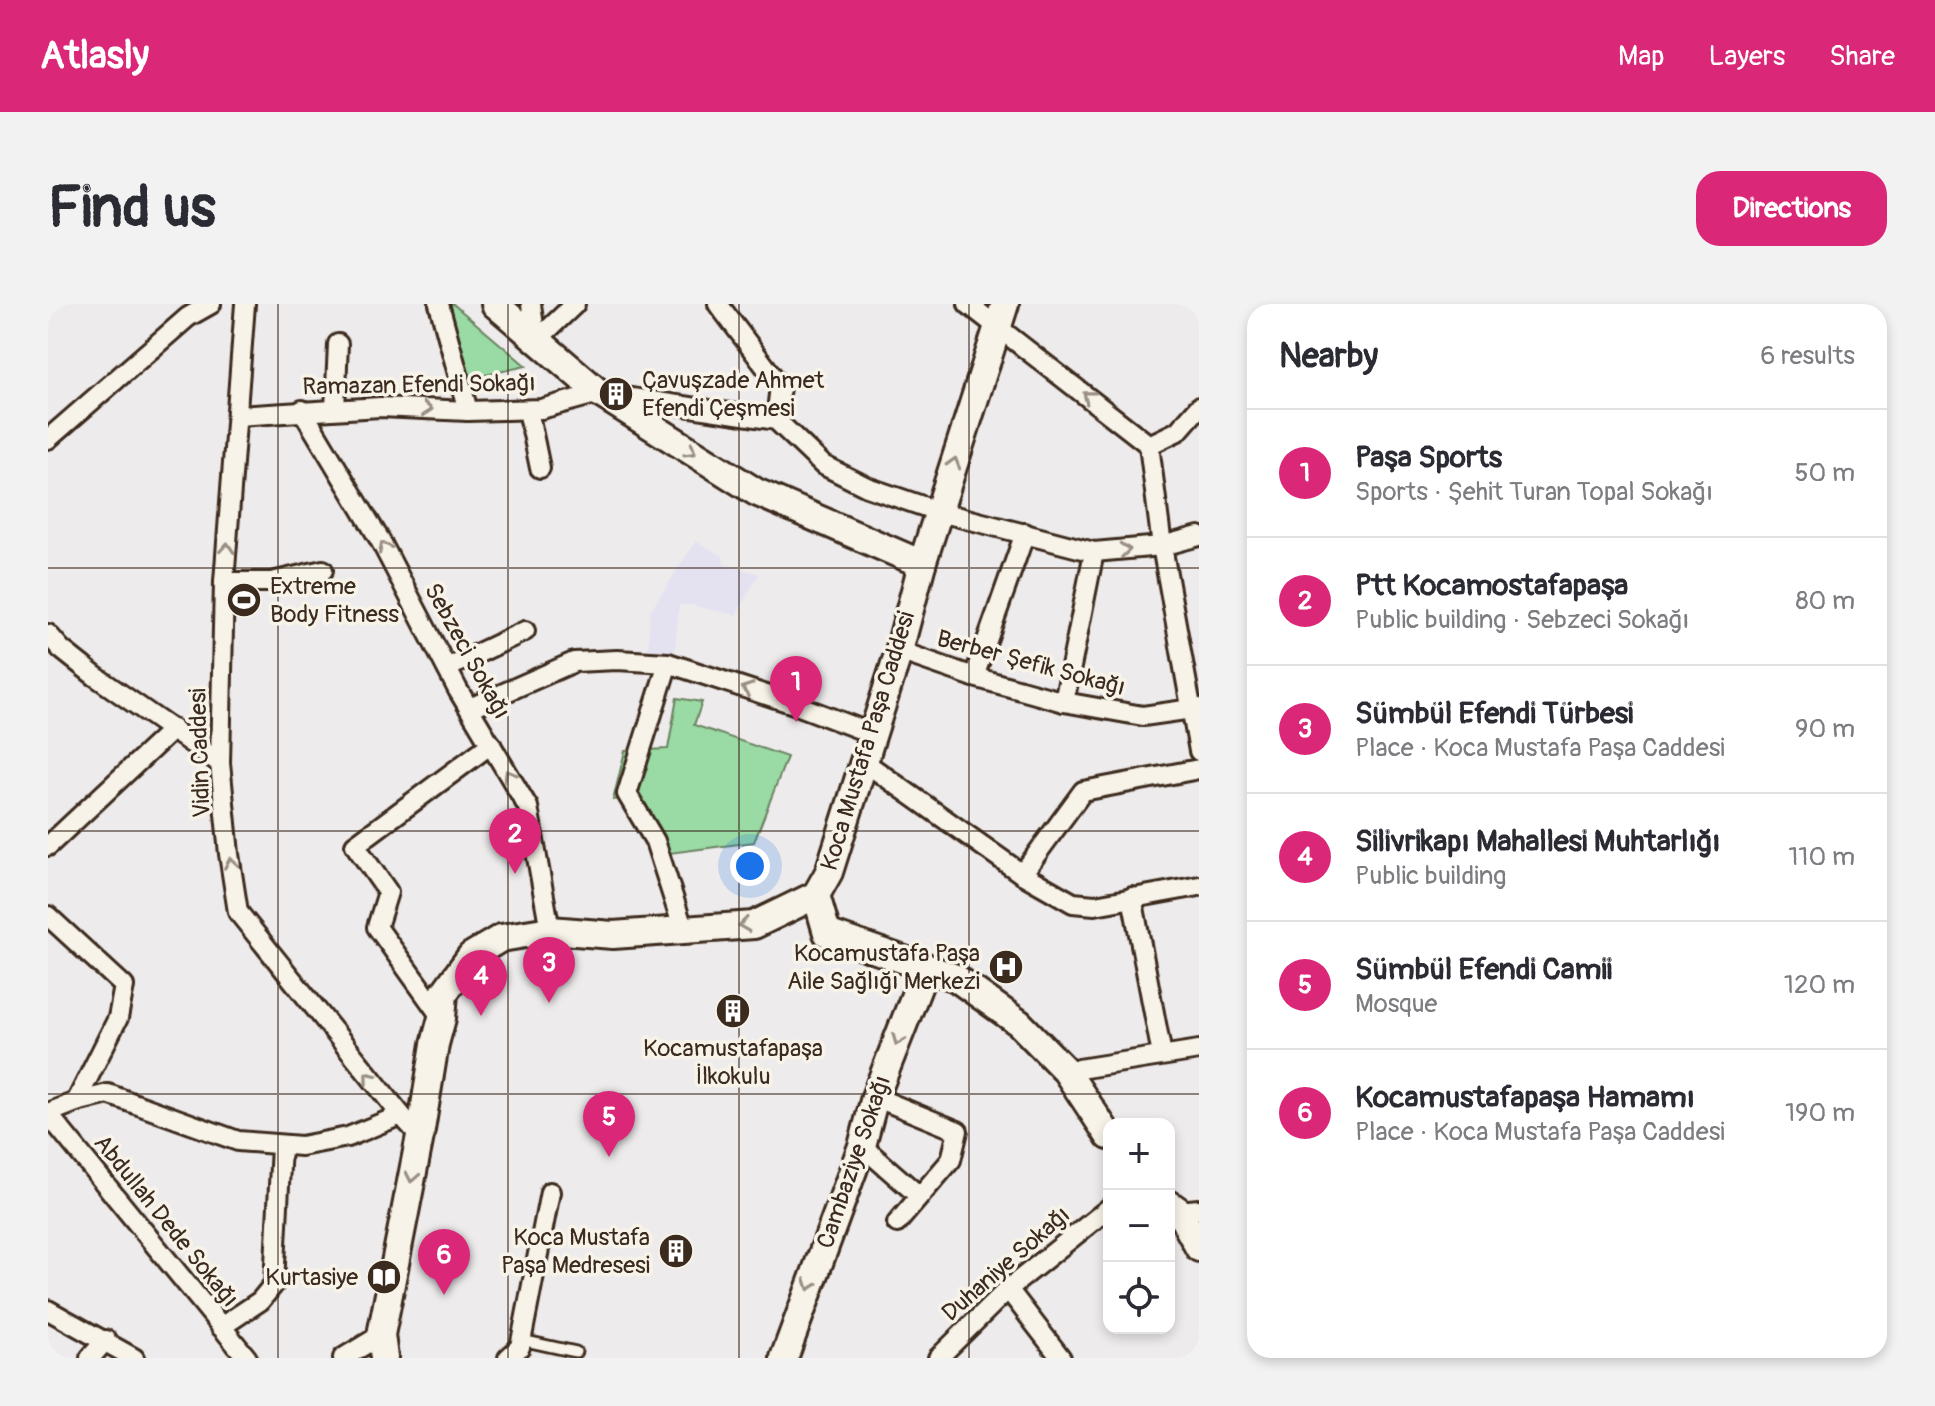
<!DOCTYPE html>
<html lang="en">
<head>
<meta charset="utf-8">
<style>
  :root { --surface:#fff; --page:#f2f2f3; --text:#2b2b33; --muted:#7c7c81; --line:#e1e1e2; --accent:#db2777 }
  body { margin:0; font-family:Pangolin,sans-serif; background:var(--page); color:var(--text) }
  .controls { position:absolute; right:24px; bottom:24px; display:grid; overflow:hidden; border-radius:16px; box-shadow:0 4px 12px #0003 }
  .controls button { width:72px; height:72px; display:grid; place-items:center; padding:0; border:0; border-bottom:2px solid var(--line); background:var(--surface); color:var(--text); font:40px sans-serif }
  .you { position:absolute; left:702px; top:562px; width:28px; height:28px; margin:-20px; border:6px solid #fff; border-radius:50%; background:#1a73e8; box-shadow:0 0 0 12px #1a73e833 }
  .badge { display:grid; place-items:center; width:52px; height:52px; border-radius:50%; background:var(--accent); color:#fff; font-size:26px; font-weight:700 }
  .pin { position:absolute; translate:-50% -66px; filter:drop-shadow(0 2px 4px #0008) }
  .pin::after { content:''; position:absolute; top:42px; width:28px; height:24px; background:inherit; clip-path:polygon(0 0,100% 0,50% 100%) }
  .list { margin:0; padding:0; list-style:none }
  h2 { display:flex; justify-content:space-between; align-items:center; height:104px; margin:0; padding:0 32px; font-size:34px }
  h2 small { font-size:26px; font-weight:400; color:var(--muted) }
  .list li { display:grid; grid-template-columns:52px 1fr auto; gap:24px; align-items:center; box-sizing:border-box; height:128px; padding:0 32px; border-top:2px solid var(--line) }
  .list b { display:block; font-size:30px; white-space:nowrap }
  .list p { margin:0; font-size:26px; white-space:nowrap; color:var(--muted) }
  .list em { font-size:26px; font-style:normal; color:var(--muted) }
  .icon { flex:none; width:44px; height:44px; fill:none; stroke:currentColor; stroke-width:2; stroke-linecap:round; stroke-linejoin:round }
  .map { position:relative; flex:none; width:1151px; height:1054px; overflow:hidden; border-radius:24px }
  header { display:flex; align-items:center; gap:48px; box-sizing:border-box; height:112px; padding:0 40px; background:var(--accent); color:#fff }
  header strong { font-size:38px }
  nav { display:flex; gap:44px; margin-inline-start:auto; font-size:28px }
  .intro { display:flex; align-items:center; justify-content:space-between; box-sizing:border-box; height:192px; padding:0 48px }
  h1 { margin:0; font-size:56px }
  .button { padding:20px 36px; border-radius:24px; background:var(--accent); color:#fff; font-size:28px; font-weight:700 }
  main { display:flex; gap:48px; padding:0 48px }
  aside { flex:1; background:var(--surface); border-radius:24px; box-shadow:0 4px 12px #0003 }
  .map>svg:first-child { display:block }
</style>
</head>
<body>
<header>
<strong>Atlasly</strong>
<nav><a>Map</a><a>Layers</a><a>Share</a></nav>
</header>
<div class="intro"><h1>Find us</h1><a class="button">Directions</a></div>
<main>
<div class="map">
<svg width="1151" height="1054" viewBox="0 0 1151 1054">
  <rect width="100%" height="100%" fill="#eeebec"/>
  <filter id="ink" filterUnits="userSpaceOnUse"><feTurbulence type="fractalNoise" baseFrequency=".0125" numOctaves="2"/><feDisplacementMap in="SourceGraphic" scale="16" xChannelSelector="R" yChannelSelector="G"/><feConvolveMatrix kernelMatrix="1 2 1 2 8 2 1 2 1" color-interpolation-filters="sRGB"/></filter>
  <g filter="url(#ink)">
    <polygon fill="#e4e1f1" points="648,237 675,252 676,260 711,270 688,311 643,301 631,301 626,355 600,350 602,308"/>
    <g fill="#9adaa4" stroke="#6a8261" stroke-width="2">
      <polygon points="393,0 405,0 478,62 415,76"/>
      <polygon points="629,394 654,398 646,421 739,453 706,538 614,550 586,492 565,496 577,447 620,445"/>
    </g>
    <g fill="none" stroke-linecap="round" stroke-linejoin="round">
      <g stroke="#3b2a1e" stroke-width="15">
        <polyline id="lane" points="473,1036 528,1048"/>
      </g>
      <g stroke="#3b2a1e" stroke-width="24">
        <g id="street">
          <polyline points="197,0 176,278 172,459 181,550 190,608 353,811 372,832"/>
          <polyline points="391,0 420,107"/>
          <polyline points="483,0 488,37"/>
          <polyline points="670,0 732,82 728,116"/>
          <polyline points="920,0 1101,141"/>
          <polyline points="488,37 527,0"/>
          <polyline points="287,105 290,40"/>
          <polyline points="254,106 332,236 410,386 480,503 502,626"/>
          <polyline points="480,106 492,164"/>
          <polyline points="189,112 332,103 420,107 493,105 551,89 728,116 775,161 819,183 892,208 1046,248 1114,242 1151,232"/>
          <polyline points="0,135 140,13 163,0"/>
          <polyline points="1101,141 1114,242 1151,447"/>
          <polyline points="1101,141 1130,127 1151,103"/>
          <polyline points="176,278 224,278 275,266"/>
          <polyline points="0,330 13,345 47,372 172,459"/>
          <polyline points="851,347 926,373 1016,398 1095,412 1151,404"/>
          <polyline points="620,359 579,490 607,537 636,627"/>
          <polyline points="399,364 477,327"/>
          <polyline points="926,373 977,229"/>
          <polyline points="1016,398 1046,248"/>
          <polyline points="422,404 526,358 569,356 620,359 746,400 825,430"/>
          <polyline points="815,457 974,570 1025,599 1047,601 1151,582"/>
          <polyline points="0,542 125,425"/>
          <polyline points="974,570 1035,487 1151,465"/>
          <polyline points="1084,593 1114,751"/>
          <polyline points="0,612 76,682 70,714 28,798"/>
          <polyline points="394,714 329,623 340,588 307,541 443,440"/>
          <polyline points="1018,767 1151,746"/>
          <polyline points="827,793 910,827 903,856 849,919"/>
          <polyline points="0,809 28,798 60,790 190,837 253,842 300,833 353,811"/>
          <polyline points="0,810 199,1054"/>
          <polyline points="814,842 870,891"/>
          <polyline points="1131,907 1151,905"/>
          <polyline points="960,985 1013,1054"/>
          <polyline points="0,1006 86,1054"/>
          <polyline points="173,1023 212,997 226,980 233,842"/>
          <polyline points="42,1054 58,1036"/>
          <polyline points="295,1054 333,1031"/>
          <polyline points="460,1054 472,1043 502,888"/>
          <polyline points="890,1054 960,985 1061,904"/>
        </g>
      </g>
      <g stroke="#3b2a1e" stroke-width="32">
        <g id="secondary">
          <polyline points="447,0 551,89 708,188 874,260"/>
          <polyline points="768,591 779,629 908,674 971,719 1018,767 1061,832"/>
          <polyline points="1121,900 1131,907 1151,944"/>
          <polyline points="336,1054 333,1031 372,832 387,740 394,714 396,689 423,652 453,634 502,626 565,631 706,621 768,591 781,568 851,347 874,260 957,0"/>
          <polyline points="736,1054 814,842 827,793 878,663"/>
        </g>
      </g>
      <use href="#lane" stroke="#f7f3e8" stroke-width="9"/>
      <use href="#street" stroke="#f7f3e8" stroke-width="18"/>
      <use href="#secondary" stroke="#f7f3e8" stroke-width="26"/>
    </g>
    <defs><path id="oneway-chevron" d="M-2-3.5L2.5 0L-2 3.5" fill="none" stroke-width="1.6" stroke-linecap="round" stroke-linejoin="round" transform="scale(2)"/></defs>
    <g stroke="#998e83">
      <use href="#oneway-chevron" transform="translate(1040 92) rotate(-142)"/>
      <use href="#oneway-chevron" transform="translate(379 105) rotate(3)"/>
      <use href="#oneway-chevron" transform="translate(643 147) rotate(32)"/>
      <use href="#oneway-chevron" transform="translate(906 159) rotate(-74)"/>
      <use href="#oneway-chevron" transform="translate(336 243) rotate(-118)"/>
      <use href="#oneway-chevron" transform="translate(179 244) rotate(-86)"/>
      <use href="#oneway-chevron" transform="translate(1077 246) rotate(-6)"/>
      <use href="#oneway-chevron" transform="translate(699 385) rotate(-161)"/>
      <use href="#oneway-chevron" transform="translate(461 471) rotate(-120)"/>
      <use href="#oneway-chevron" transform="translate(183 559) rotate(-99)"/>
      <use href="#oneway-chevron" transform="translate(696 621) rotate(172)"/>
      <use href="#oneway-chevron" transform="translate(850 736) rotate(111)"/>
      <use href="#oneway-chevron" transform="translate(321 773) rotate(-129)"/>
      <use href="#oneway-chevron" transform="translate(364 873) rotate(101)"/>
      <use href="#oneway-chevron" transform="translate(762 981) rotate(110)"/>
    </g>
  </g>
  <path fill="none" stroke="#3b2a1e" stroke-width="2" stroke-opacity="0.55" d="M230 0V1054M460 0V1054M691 0V1054M921 0V1054M0 264H1151M0 527H1151M0 790H1151"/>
  <defs>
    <g id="building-disc" transform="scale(1.8)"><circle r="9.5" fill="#3b2a1e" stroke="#f7f3e8"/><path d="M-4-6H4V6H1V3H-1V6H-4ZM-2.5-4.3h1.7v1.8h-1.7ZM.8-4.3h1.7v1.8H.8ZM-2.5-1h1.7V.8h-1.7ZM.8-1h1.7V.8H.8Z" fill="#fff"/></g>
    <g id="stadium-disc" transform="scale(1.8)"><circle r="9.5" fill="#3b2a1e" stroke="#f7f3e8"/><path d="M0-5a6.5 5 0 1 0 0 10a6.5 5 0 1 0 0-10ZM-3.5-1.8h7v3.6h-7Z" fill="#fff"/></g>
    <g id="hospital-disc" transform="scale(1.8)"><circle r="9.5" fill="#3b2a1e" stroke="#f7f3e8"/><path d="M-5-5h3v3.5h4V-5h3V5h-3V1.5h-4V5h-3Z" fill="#fff"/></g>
    <g id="library-disc" transform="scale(1.8)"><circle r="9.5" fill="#3b2a1e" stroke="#f7f3e8"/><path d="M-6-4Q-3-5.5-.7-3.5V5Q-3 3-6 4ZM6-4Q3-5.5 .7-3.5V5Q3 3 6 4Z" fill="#fff"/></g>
  </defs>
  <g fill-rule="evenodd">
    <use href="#building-disc" x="568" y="90"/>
    <use href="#stadium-disc" x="196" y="296"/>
    <use href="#hospital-disc" x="958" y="663"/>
    <use href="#building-disc" x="685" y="707"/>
    <use href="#building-disc" x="628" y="947"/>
    <use href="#library-disc" x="336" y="973"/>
  </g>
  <g text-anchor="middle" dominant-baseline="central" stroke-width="7" stroke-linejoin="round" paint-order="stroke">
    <g font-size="24" fill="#3b2a1e" stroke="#f7f3e8" text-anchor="end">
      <text x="594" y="76" text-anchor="start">Çavuşzade Ahmet<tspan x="594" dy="28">Efendi Çeşmesi</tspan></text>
      <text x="222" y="282" text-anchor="start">Extreme<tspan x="222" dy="28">Body Fitness</tspan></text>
      <text x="932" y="649">Kocamustafa Paşa<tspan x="932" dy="28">Aile Sağlığı Merkezi</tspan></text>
      <text x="685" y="744" text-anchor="middle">Kocamustafapaşa<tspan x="685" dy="28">İlkokulu</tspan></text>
      <text x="602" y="933">Koca Mustafa<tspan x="602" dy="28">Paşa Medresesi</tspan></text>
      <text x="310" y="973">Kurtasiye</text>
    </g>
    <g font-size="24" fill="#3b2a1e" stroke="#f7f3e8">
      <text transform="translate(371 81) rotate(-1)">Ramazan Efendi Sokağı</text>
      <text transform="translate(419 347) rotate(61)">Sebzeci Sokağı</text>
      <text transform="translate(983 359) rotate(15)">Berber Şefik Sokağı</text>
      <text transform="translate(820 437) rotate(-73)">Koca Mustafa Paşa Caddesi</text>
      <text transform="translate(152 449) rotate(-92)">Vidin Caddesi</text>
      <text transform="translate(806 858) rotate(-71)">Cambaziye Sokağı</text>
      <text transform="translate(118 917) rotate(51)">Abdullah Dede Sokağı</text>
      <text transform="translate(958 960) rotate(-41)">Duhaniye Sokağı</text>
    </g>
  </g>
</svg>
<div class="controls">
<button>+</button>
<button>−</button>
<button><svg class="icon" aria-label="locate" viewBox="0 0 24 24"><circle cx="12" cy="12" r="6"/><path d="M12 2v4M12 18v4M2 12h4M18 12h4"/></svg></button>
</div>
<div class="you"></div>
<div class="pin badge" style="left:748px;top:418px">1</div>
<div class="pin badge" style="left:467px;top:570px">2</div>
<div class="pin badge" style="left:501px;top:699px">3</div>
<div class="pin badge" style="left:433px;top:712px">4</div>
<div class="pin badge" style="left:561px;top:853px">5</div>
<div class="pin badge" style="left:396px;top:991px">6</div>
</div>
<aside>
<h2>Nearby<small>6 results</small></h2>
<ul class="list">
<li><span class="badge">1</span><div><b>Paşa Sports</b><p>Sports · Şehit Turan Topal Sokağı</p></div><em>50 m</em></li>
<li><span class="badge">2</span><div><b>Ptt Kocamostafapaşa</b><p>Public building · Sebzeci Sokağı</p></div><em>80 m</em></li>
<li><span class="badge">3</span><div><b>Sümbül Efendi Türbesi</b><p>Place · Koca Mustafa Paşa Caddesi</p></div><em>90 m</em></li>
<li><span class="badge">4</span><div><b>Silivrikapı Mahallesi Muhtarlığı</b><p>Public building</p></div><em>110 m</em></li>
<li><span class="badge">5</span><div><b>Sümbül Efendi Camii</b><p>Mosque</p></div><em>120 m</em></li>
<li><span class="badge">6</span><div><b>Kocamustafapaşa Hamamı</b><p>Place · Koca Mustafa Paşa Caddesi</p></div><em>190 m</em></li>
</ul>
</aside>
</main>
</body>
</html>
